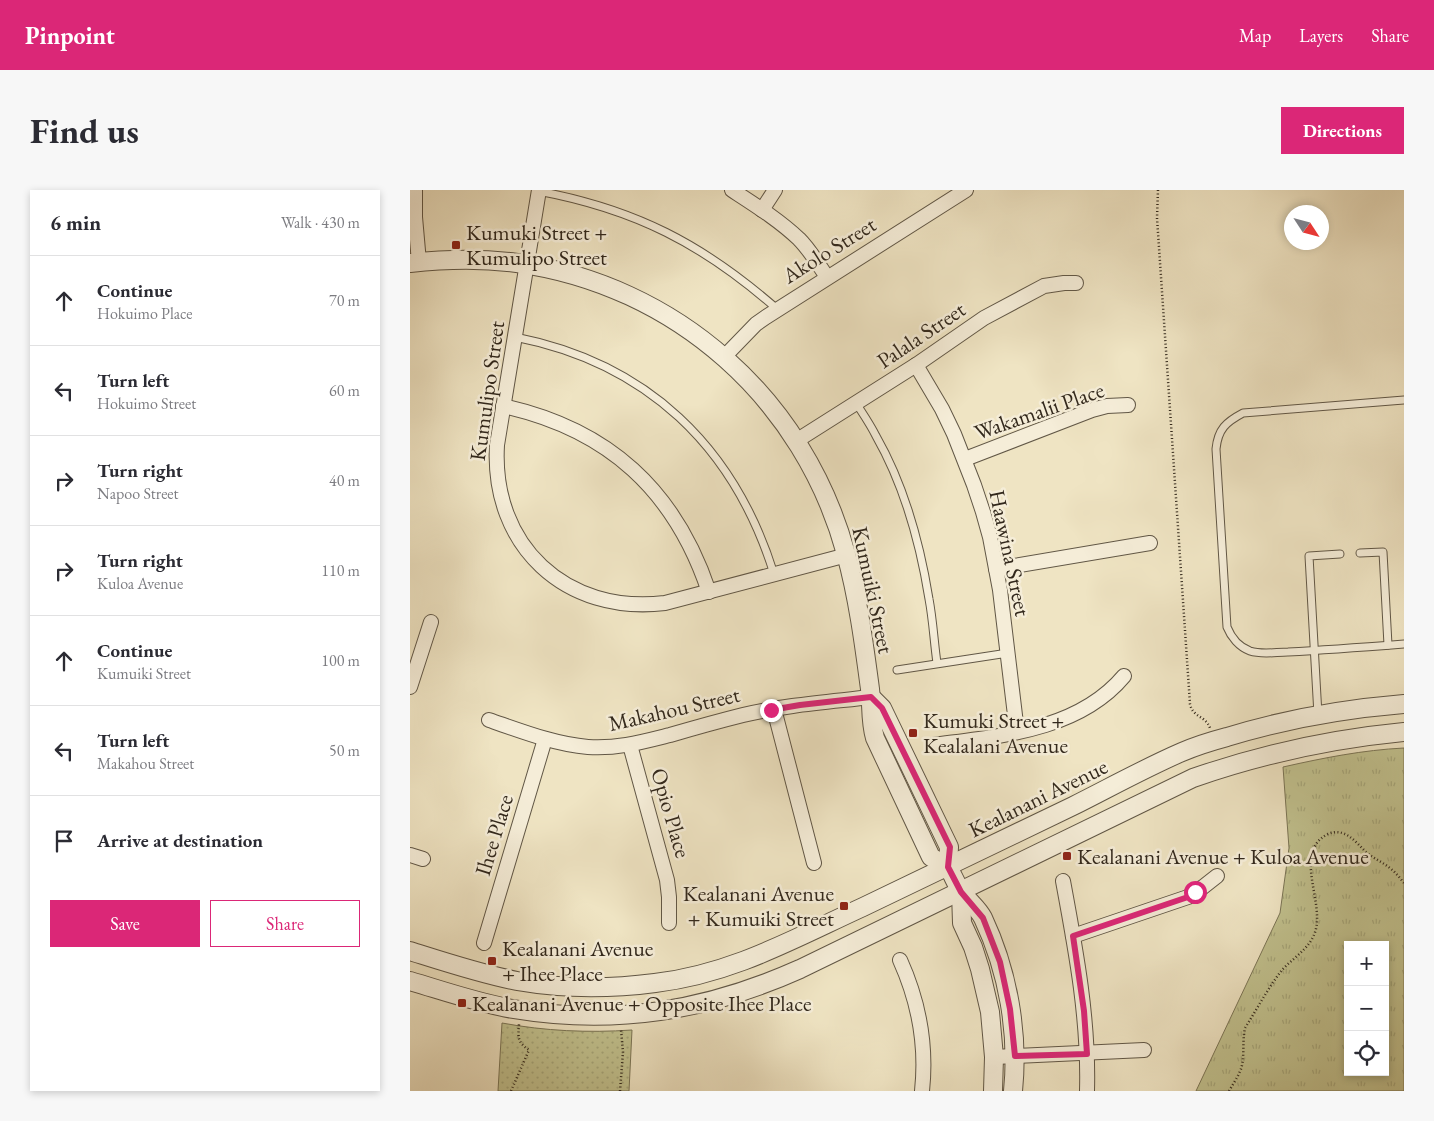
<!DOCTYPE html>
<html lang="en">
<head>
<meta charset="utf-8">
<style>
  :root { --surface:#fff; --page:#f7f7f7; --text:#2b2b33; --muted:#7c7c81; --line:#e1e1e2; --accent:#db2777 }
  body { margin:0; font-family:"EB Garamond",serif; background:var(--page); color:var(--text) }
  .controls { position:absolute; right:15px; bottom:15px; display:grid; overflow:hidden; border-radius:0px; box-shadow:0 2px 8px #0003 }
  .controls button { width:45px; height:45px; display:grid; place-items:center; padding:0; border:0; border-bottom:1px solid var(--line); background:var(--surface); color:var(--text); font:25px sans-serif }
  .compass { position:absolute; left:874px; top:15px; width:45px; height:45px; border-radius:50%; background:var(--surface); box-shadow:0 2px 8px #0003; rotate:126deg }
  .stop { position:absolute; width:15px; height:15px; margin:-11px; border:4px solid #db2777; border-radius:50%; background:#fff }
  .stop.end { background:#db2777; border-color:#fff; box-shadow:0 1px 5px #0008 }
  .list { margin:0; padding:0; list-style:none }
  h2 { display:flex; justify-content:space-between; align-items:center; height:65px; margin:0; padding:0 20px; font-size:21px }
  h2 small { font-size:16px; font-weight:400; color:var(--muted) }
  .list li { display:grid; grid-template-columns:32px 1fr auto; gap:15px; align-items:center; box-sizing:border-box; height:90px; padding:0 20px; border-top:1px solid var(--line) }
  .list b { display:block; font-size:19px; white-space:nowrap }
  .list p { margin:0; font-size:16px; white-space:nowrap; color:var(--muted) }
  .list em { font-size:16px; font-style:normal; color:var(--muted) }
  .actions { display:flex; gap:10px; padding:15px 20px }
  .actions a { flex:1; padding:11px 0; border:1px solid var(--accent); border-radius:0px; text-align:center; font-size:18px; color:var(--accent) }
  .actions .main { background:var(--accent); color:#fff }
  .icon { flex:none; width:28px; height:28px; fill:none; stroke:currentColor; stroke-width:2; stroke-linecap:round; stroke-linejoin:round }
  .map { position:relative; flex:none; width:994px; height:901px; overflow:hidden; border-radius:0px }
  header { display:flex; align-items:center; gap:30px; box-sizing:border-box; height:70px; padding:0 25px; background:var(--accent); color:#fff }
  header strong { font-size:24px }
  nav { display:flex; gap:28px; margin-inline-start:auto; font-size:18px }
  .intro { display:flex; align-items:center; justify-content:space-between; box-sizing:border-box; height:120px; padding:0 30px }
  h1 { margin:0; font-size:35px }
  .button { padding:12px 22px; border-radius:0px; background:var(--accent); color:#fff; font-size:18px; font-weight:700 }
  main { display:flex; gap:30px; padding:0 30px }
  aside { flex:1; background:var(--surface); border-radius:0px; box-shadow:0 2px 8px #0003 }
  .map>svg:first-child { display:block }
</style>
</head>
<body>
<header>
<strong>Pinpoint</strong>
<nav><a>Map</a><a>Layers</a><a>Share</a></nav>
</header>
<div class="intro"><h1>Find us</h1><a class="button">Directions</a></div>
<main>
<aside>
<h2>6 min<small>Walk · 430 m</small></h2>
<ul class="list">
<li><svg class="icon" aria-label="ahead" viewBox="0 0 24 24"><path d="M12 20V5M6 11l6-6 6 6"/></svg><div><b>Continue</b><p>Hokuimo Place</p></div><em>70 m</em></li>
<li><svg class="icon" aria-label="left" viewBox="0 0 24 24"><path d="M17 20v-9H6M10 6l-5 5 5 5"/></svg><div><b>Turn left</b><p>Hokuimo Street</p></div><em>60 m</em></li>
<li><svg class="icon" aria-label="right" viewBox="0 0 24 24"><path d="M7 20v-9h11M14 6l5 5-5 5"/></svg><div><b>Turn right</b><p>Napoo Street</p></div><em>40 m</em></li>
<li><svg class="icon" aria-label="right" viewBox="0 0 24 24"><path d="M7 20v-9h11M14 6l5 5-5 5"/></svg><div><b>Turn right</b><p>Kuloa Avenue</p></div><em>110 m</em></li>
<li><svg class="icon" aria-label="ahead" viewBox="0 0 24 24"><path d="M12 20V5M6 11l6-6 6 6"/></svg><div><b>Continue</b><p>Kumuiki Street</p></div><em>100 m</em></li>
<li><svg class="icon" aria-label="left" viewBox="0 0 24 24"><path d="M17 20v-9H6M10 6l-5 5 5 5"/></svg><div><b>Turn left</b><p>Makahou Street</p></div><em>50 m</em></li>
<li><svg class="icon" aria-label="arrive" viewBox="0 0 24 24"><path d="M6 21V4h12l-3 4 3 4H6"/></svg><div><b>Arrive at destination</b></div></li>
</ul>
<div class="actions"><a class="main">Save</a><a>Share</a></div>
</aside>
<div class="map">
<svg width="994" height="901" viewBox="0 0 994 901">
  <defs>
    <pattern id="grass-tufts" width="24" height="20" patternUnits="userSpaceOnUse" patternTransform="scale(1.25)"><rect width="24" height="20" fill="#c1c18e"/><path d="M3 7l-1-3M5 7V3M7 7l1-3M15 17l-1-3M17 17v-4M19 17l1-3" fill="none" stroke="#a6a67a"/></pattern>
    <pattern id="park-dots" width="8" height="8" patternUnits="userSpaceOnUse" patternTransform="scale(1.25)"><rect width="8" height="8" fill="#c1c18e"/><path d="M2 2h.1M6 6h.1" fill="none" stroke="#a6a67a" stroke-width="1.8" stroke-linecap="round"/></pattern>
  </defs>
  <rect width="100%" height="100%" fill="#efe4c3"/>
  <filter id="stains"><feTurbulence type="fractalNoise" baseFrequency=".004" numOctaves="4"/><feColorMatrix values="0 0 0 0 .2 0 0 0 0 .09 0 0 0 0 .02 0 0 0 .5 -.17"/></filter>
  <radialGradient id="worn" r=".72"><stop offset=".6" stop-color="#630" stop-opacity="0"/><stop offset="1" stop-color="#630" stop-opacity=".3"/></radialGradient>
  <path fill="url(#grass-tufts)" stroke="#7a7455" fill-rule="evenodd" d="M994 558V901H786L870 723 879 658 873 577C913 568 953 560 994 558ZM938 755H975V882H938Z"/>
  <path fill="url(#park-dots)" stroke="#7a7455" d="M92 833C135 841 178 843 222 840L219 901H88Z"/>
  <g fill="none" stroke-linecap="round" stroke-linejoin="round">
    <g stroke="#615746" stroke-width="9">
      <g id="service">
        <path d="M128 1C225 19 293 54 367 119"/>
        <path d="M105 147C237 173 324 256 364 384"/>
        <path d="M994 210 833 223C816 232 808 239 806 259L817 437C821 447 829 457 840 461 852 465 866 462 878 462 917 460 956 457 994 454"/>
        <path d="M446 213C453 224 460 234 466 246 494 295 510 353 519 409 523 430 524 452 527 473"/>
        <polyline points="950,363 973,362 978,455"/>
        <polyline points="487,480 598,463"/>
        <polyline points="908,525 899,366 930,364"/>
      </g>
    </g>
    <g stroke="#615746" stroke-width="16">
      <g id="minor">
        <polyline points="5,0 5,27 9,72"/>
        <path d="M129 0 87 255C81 356 156 425 255 413L437 365"/>
        <path d="M322 0C345 15 369 30 389 49 400 60 408 74 417 87"/>
        <polyline points="352,20 365,0"/>
        <polyline points="314,167 346,134 356,127 556,0"/>
        <polyline points="506,175 532,219 544,244 564,295 573,322 580,347 590,400 607,542"/>
        <path d="M93 216C198 239 265 300 299 402"/>
        <polyline points="386,251 506,175 574,128 634,96 654,93 666,93"/>
        <polyline points="555,269 682,220 697,216 718,215"/>
        <polyline points="586,379 740,353"/>
        <polyline points="0,497 21,432"/>
        <polyline points="364,519 404,673"/>
        <path d="M79 530C111 541 144 554 178 557 207 559 232 552 260 545 284 538 309 531 333 525 375 515 418 512 461 507"/>
        <polyline points="220,555 257,690 259,707 259,733"/>
        <path d="M523 555C589 546 668 541 714 486"/>
        <polyline points="0,665 13,669"/>
        <path d="M653 691C666 761 679 830 677 901"/>
        <polyline points="663,746 778,707 793,697 807,686"/>
        <polyline points="74,753 135,549"/>
        <path d="M490 770C509 812 517 855 512 901"/>
        <polyline points="584,867 734,860"/>
      </g>
    </g>
    <g stroke="#615746" stroke-width="20">
      <g id="tertiary">
        <path d="M0 73C35 69 71 68 107 73 266 95 394 209 436 364 448 408 454 454 460 499 462 516 460 531 465 548L521 667 538 677"/>
        <polyline points="461,507 472,518 539,657 538,677"/>
        <path d="M538 677C543 685 546 694 551 701 558 711 568 718 573 728 598 781 609 843 603 901"/>
        <polyline points="551,702 552,733 563,757 570,779 580,822 584,867 583,901"/>
        <path d="M0 761C35 772 71 784 107 791 153 799 199 799 245 793 322 784 383 749 453 717 523 684 593 650 663 616 699 598 735 578 772 562 786 556 802 551 817 547 875 529 934 519 994 514"/>
        <path d="M0 791C34 801 68 813 103 819 205 836 296 821 390 779L783 588C852 564 921 549 994 542"/>
      </g>
    </g>
    <g stroke="#32281c" stroke-width="2.5" stroke-dasharray="1 2.5" stroke-linecap="butt">
      <path d="M748 0 747 28 780 514C783 528 795 525 800 538"/>
      <path d="M101 901 119 860C107 852 108 847 109 834"/>
      <polyline points="210,901 213,862 211,840"/>
      <path d="M819 901C823 894 828 887 831 879 835 866 832 852 835 838 847 819 858 798 872 780 882 769 896 761 903 747 919 717 880 663 918 644 934 637 945 651 956 662 964 669 973 672 981 679 986 683 990 688 994 693"/>
    </g>
    <use href="#service" stroke="#f5edd8" stroke-width="7"/>
    <use href="#minor" stroke="#f5edd8" stroke-width="14"/>
    <use href="#tertiary" stroke="#f5edd8" stroke-width="18"/>
  </g>
  <g fill="none" stroke-linecap="round" stroke-linejoin="round">
    <polyline stroke="#db2777" stroke-width="6" points="361,520 390,515 461,507 472,518 540,657 538,677 551,702 573,728 590,772 600,819 605,866 677,864 674,821 663,746 778,707 785,702"/>
  </g>
  <g fill="#8f2418" stroke="#f5edd8" stroke-width="2">
    <rect x="41" y="50" width="10" height="10" rx="2.5"/>
    <rect x="498" y="538" width="10" height="10" rx="2.5"/>
    <rect x="652" y="661" width="10" height="10" rx="2.5"/>
    <rect x="429" y="711" width="10" height="10" rx="2.5"/>
    <rect x="77" y="766" width="10" height="10" rx="2.5"/>
    <rect x="47" y="808" width="10" height="10" rx="2.5"/>
  </g>
  <g text-anchor="middle" dominant-baseline="central" stroke-width="5" stroke-linejoin="round" paint-order="stroke">
    <g font-size="22" fill="#32281c" stroke="#f5edd8" text-anchor="start">
      <text x="56" y="42">Kumuki Street +<tspan x="56" dy="25">Kumulipo Street</tspan></text>
      <text x="513" y="530">Kumuki Street +<tspan x="513" dy="25">Kealalani Avenue</tspan></text>
      <text x="667" y="666">Kealanani Avenue + Kuloa Avenue</text>
      <text x="424" y="703" text-anchor="end">Kealanani Avenue<tspan x="424" dy="25">+ Kumuiki Street</tspan></text>
      <text x="92" y="758">Kealanani Avenue<tspan x="92" dy="25">+ Ihee Place</tspan></text>
      <text x="62" y="813">Kealanani Avenue + Opposite Ihee Place</text>
    </g>
    <g font-size="22" fill="#32281c" stroke="#f5edd8">
      <text transform="translate(419 60) rotate(-32)">Akolo Street</text>
      <text transform="translate(511 145) rotate(-34)">Palala Street</text>
      <text transform="translate(77 201) rotate(-82)">Kumulipo Street</text>
      <text transform="translate(629 221) rotate(-19)">Wakamalii Place</text>
      <text transform="translate(600 363) rotate(78)">Haawina Street</text>
      <text transform="translate(463 400) rotate(78)">Kumuiki Street</text>
      <text transform="translate(264 519) rotate(-13)">Makahou Street</text>
      <text transform="translate(628 608) rotate(-26)">Kealanani Avenue</text>
      <text transform="translate(261 623) rotate(74)">Opio Place</text>
      <text transform="translate(84 645) rotate(-73)">Ihee Place</text>
    </g>
  </g>
  <rect width="100%" height="100%" filter="url(#stains)"/>
  <rect width="100%" height="100%" fill="url(#worn)"/>
</svg>
<div class="controls">
<button>+</button>
<button>−</button>
<button><svg class="icon" aria-label="locate" viewBox="0 0 24 24"><circle cx="12" cy="12" r="6"/><path d="M12 2v4M12 18v4M2 12h4M18 12h4"/></svg></button>
</div>
<svg class="compass" viewBox="-18 -18 36 36"><path d="M0-13l5 13h-10z" fill="#e53935"/><path d="M0 13l5-13h-10z" fill="#7c7c81"/></svg>
<div class="stop" style="left:785px;top:702px"></div>
<div class="stop end" style="left:361px;top:520px"></div>
</div>
</main>
</body>
</html>
